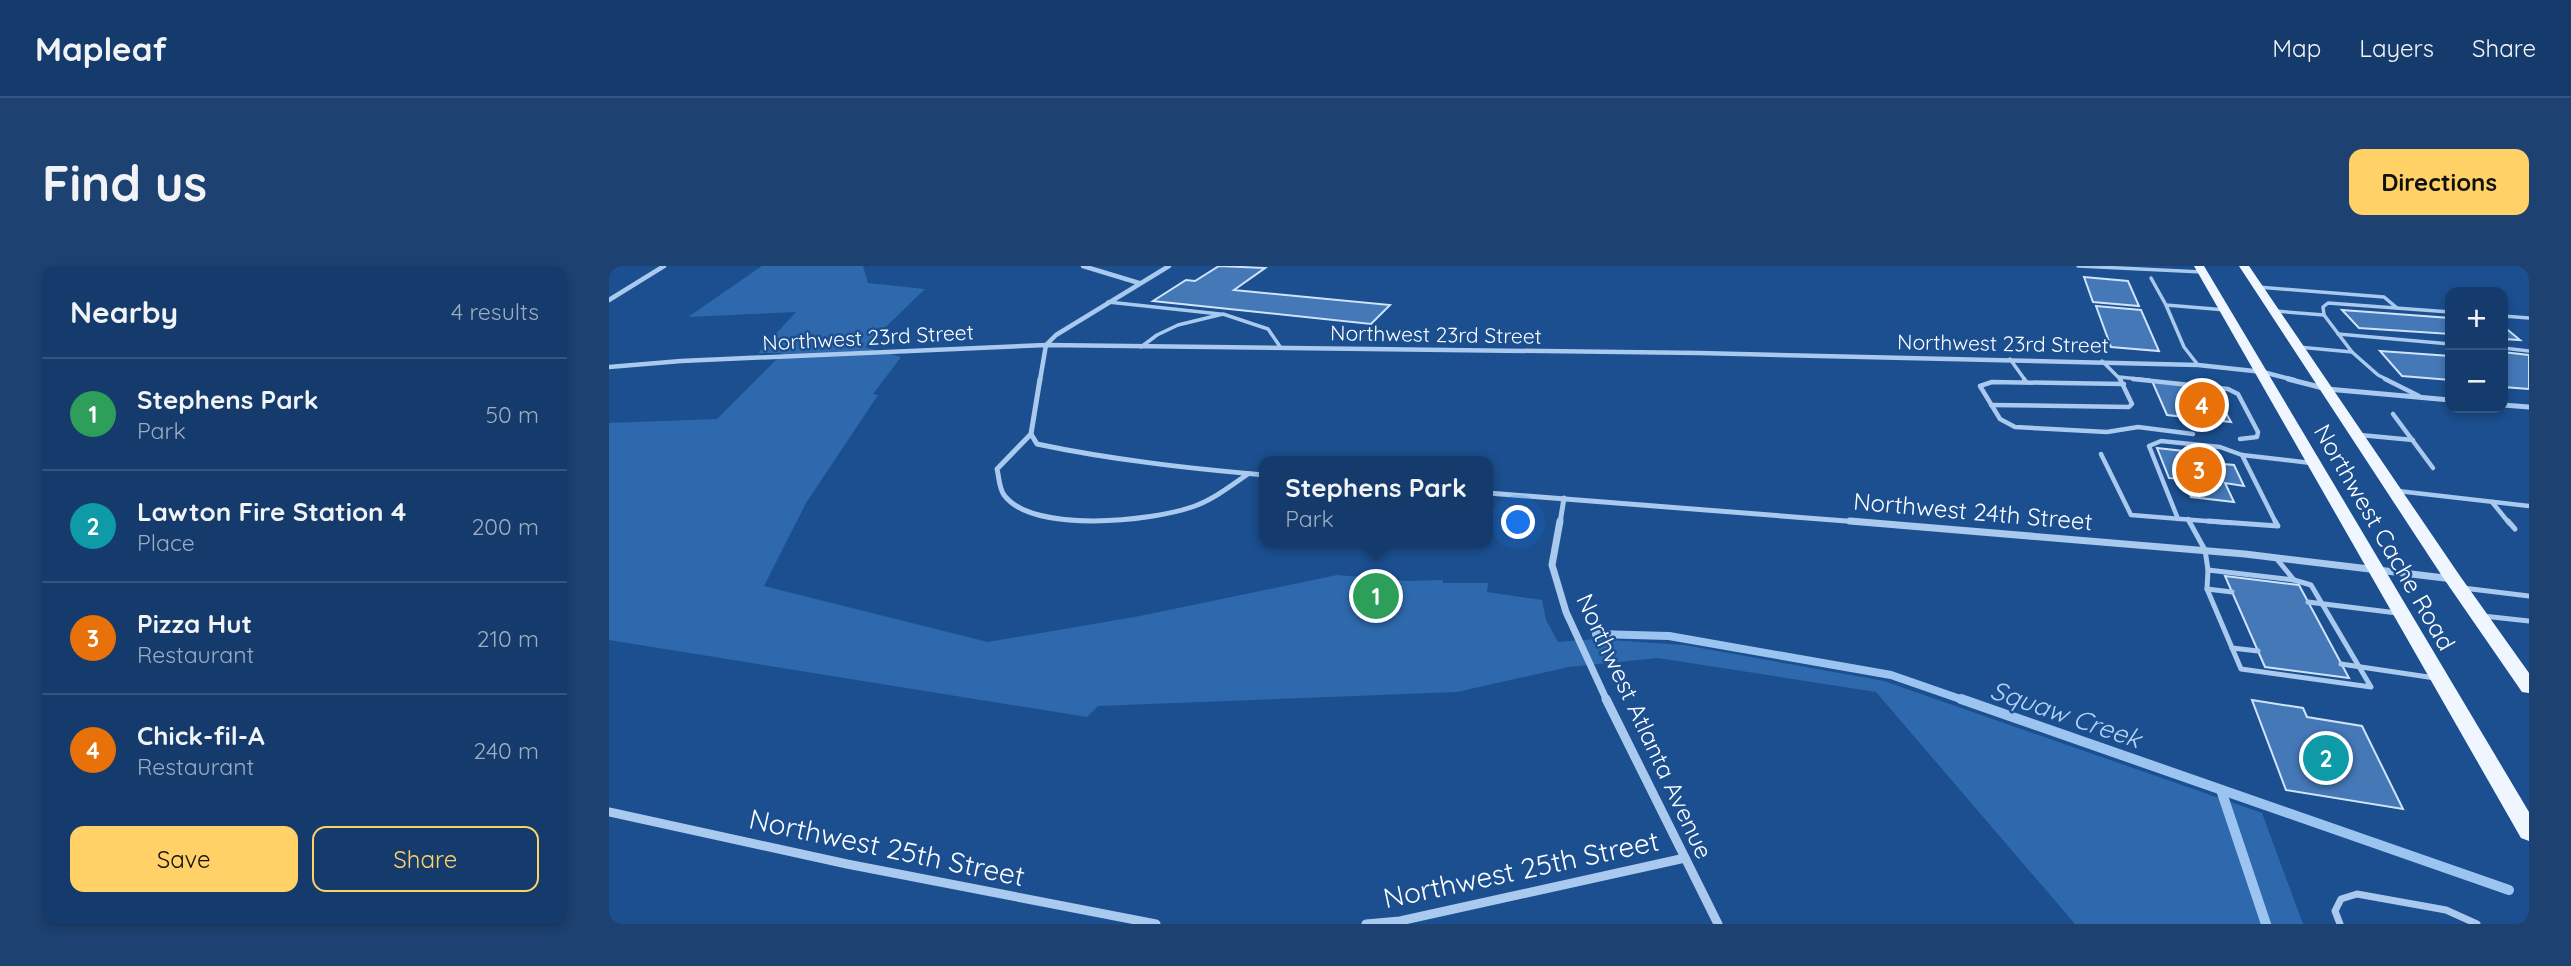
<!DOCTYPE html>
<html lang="en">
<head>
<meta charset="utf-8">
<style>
  :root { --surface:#143b6b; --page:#1d4271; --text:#f1f3f6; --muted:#9dadc1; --line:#33557e; --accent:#ffd166 }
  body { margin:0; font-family:Quicksand,sans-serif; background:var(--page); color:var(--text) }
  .controls { position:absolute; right:21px; top:21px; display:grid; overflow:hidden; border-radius:14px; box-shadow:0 4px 10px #0003 }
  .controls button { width:63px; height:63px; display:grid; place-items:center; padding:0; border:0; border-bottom:2px solid var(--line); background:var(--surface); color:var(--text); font:35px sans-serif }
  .you { position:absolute; left:910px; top:257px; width:24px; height:24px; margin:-18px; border:5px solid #fff; border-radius:50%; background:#1a73e8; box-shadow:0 0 0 10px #1a73e833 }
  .badge { display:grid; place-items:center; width:46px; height:46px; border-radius:50%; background:var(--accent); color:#fff; font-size:23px; font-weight:700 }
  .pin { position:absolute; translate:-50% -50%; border:4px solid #fff; box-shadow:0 2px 7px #0006 }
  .popup { position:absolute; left:650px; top:190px; width:234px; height:91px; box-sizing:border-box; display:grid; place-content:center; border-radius:14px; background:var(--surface); filter:drop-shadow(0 2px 5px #0005); font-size:23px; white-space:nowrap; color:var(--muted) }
  .popup b { font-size:26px; color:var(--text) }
  .popup::after { content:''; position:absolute; left:50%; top:100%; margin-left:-14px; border:14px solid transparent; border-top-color:var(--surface) }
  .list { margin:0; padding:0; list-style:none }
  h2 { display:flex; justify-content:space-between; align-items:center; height:91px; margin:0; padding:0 28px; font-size:30px }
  h2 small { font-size:23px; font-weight:400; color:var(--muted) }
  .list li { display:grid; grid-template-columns:46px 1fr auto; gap:21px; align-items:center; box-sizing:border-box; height:112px; padding:0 28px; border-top:2px solid var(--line) }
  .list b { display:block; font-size:26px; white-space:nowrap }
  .list p { margin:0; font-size:23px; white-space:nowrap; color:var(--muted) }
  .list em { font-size:23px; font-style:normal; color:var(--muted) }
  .actions { display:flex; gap:14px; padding:21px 28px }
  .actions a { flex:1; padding:16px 0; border:2px solid var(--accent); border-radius:14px; text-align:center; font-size:24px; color:var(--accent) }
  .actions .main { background:var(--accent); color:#111 }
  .map { position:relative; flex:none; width:1920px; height:658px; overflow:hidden; border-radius:14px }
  header { display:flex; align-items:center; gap:42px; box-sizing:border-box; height:98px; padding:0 35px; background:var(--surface); border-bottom:2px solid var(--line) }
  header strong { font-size:33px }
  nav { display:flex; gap:38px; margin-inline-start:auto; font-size:24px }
  .intro { display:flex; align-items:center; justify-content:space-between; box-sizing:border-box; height:168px; padding:0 42px }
  h1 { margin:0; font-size:49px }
  .button { padding:18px 32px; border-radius:14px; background:var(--accent); color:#111; font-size:24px; font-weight:700 }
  main { display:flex; gap:42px; padding:0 42px }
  aside { flex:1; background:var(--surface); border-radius:14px; box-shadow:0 4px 10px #0003 }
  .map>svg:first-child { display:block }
</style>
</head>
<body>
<header>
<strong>Mapleaf</strong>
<nav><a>Map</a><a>Layers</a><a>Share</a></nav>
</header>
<div class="intro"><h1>Find us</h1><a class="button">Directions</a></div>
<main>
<aside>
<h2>Nearby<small>4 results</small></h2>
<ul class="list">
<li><span class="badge" style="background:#2e9e5b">1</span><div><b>Stephens Park</b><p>Park</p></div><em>50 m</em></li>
<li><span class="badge" style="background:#0f9aa8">2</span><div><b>Lawton Fire Station 4</b><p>Place</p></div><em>200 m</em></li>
<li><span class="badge" style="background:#e8710a">3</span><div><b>Pizza Hut</b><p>Restaurant</p></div><em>210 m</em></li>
<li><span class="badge" style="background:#e8710a">4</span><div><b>Chick-fil-A</b><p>Restaurant</p></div><em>240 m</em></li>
</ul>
<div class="actions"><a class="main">Save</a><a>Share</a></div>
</aside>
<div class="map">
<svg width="1920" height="658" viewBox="0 0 1920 658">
  <rect width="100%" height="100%" fill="#1b4f8f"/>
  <polygon fill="#2e69ad" points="153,0 254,0 259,17 316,23 256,81 292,91 264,128 269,129 197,237 155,320 379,376 531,350 728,309 797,315 834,314 834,317 879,317 878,326 933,334 937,354 949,376 987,373 1075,379 1275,415 1653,547 1694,658 1466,658 1267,426 1049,392 960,401 848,426 489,440 478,451 0,374 0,157 108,153 174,87 149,87 187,46 79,51"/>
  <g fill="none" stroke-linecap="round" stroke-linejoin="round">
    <polyline stroke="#9cc4f0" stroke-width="8" points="987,368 1060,370 1282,409 1357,435"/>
    <g stroke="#9cc4f0" stroke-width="10">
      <polyline points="1352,433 1900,624"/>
      <polyline points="1612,524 1657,658"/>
    </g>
  </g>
  <g fill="#4478b7" stroke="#cfe3fa" stroke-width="2">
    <polygon points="610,0 656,2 625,24 781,39 762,58 544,35 577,14 586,15"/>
    <polygon points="1475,11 1519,15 1530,40 1484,36"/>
    <polygon points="1487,40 1532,44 1550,85 1502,81"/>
    <polygon points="1733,44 1841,52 1841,68 1750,62"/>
    <polygon points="1894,60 1911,74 1894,73"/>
    <polygon points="1771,85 1841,90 1841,114 1793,110"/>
    <polygon points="1894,86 1920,89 1920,123 1894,121"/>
    <polygon points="1543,115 1597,121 1605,138 1612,138 1622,156 1558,149"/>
    <polygon points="1548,182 1611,189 1615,198 1625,199 1635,220 1616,217 1625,236 1582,231 1575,213 1560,212"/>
    <polygon points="1616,310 1690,319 1740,412 1656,401"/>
    <polygon points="1643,434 1694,442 1698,451 1753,460 1794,543 1677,524"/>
  </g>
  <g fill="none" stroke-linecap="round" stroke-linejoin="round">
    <g stroke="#a9c9ee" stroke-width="3.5">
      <polyline points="1469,0 1593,6"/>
      <polyline points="1542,12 1557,39 1617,44"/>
      <polyline points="1649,21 1775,31 1788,42"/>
      <polyline points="499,36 611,48"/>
      <polyline points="1557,39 1575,81 1589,99"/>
      <polyline points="1666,45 1715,49 1743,86 1689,81"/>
      <polyline points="1715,49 1714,41 1719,37 1841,46"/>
      <polyline points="1894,50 1920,52"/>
      <polyline points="1729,68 1841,78"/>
      <polyline points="532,81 548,69 569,59 614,48 659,63 672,82"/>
      <polyline points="1894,82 1920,85"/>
      <polyline points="1743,86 1769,109 1779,114"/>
      <polyline points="1401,93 1416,114"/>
      <polyline points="1493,95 1512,114"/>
      <polyline points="1510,111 1540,114"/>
    </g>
    <g stroke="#a9c9ee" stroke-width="4.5">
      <polyline points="1415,113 1417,116"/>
      <polyline points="1524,113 1619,123 1629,128 1649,166 1648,171 1631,173"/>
      <polyline points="1776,113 1810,130"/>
      <polyline points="1515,118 1383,116 1371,120 1391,153 1406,161 1498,166 1529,161 1584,168"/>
      <polyline points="1382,139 1520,141 1523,138 1511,113"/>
      <polyline points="1784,148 1824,202"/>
      <polyline points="1751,169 1804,174"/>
      <polyline points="1492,188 1522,249 1622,257"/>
      <polyline points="1633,189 1667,257"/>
      <polyline points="1789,225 1920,240"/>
      <polyline points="1883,236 1900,257"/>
      <polyline points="1569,253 1540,180 1552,175 1611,181 1633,189 1702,197"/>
      <polyline points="1579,253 1581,257"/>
    </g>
    <g stroke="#a9c9ee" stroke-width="5">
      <polyline points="1580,255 1596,284 1599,304"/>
      <polyline points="1599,255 1669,260 1666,255"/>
      <polyline points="1899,255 1906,263"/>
      <polyline points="1667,292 1685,314"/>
      <polygon points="1599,304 1685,314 1702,319 1762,421 1632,403 1598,323"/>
      <polyline points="1854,322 1920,330"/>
      <polyline points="1598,323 1623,326"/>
      <polyline points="1699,336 1788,347"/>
      <polyline points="1874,350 1920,355"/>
      <polyline points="1623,382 1649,385"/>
      <polyline points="1732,398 1826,412"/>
    </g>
    <polyline stroke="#a9c9ee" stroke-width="7" points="1731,658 1726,645 1732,633 1748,628 1837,644 1868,658"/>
    <g stroke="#a9c9ee" stroke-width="4.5">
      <polyline points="474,0 530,17"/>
      <polyline points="0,34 55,0"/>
      <polyline points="0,101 72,95 437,79 1090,87 1589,99 1654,106 1685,114"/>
      <polyline points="431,114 437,79 447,69 560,0"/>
    </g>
    <g stroke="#a9c9ee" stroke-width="5">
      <path d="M431 113 422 168 388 203C390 211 390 222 395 229 424 268 543 255 583 241 604 234 621 220 639 208"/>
      <polyline points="1679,113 1718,123 1841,134"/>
      <polyline points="1894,139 1920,141"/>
      <path d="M422 168 428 178C503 194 579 202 655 209"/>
      <polyline points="879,227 1263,257"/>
      <polyline points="951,257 955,232"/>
    </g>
    <g stroke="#a9c9ee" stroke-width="7">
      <polyline points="951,255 943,299 957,346 998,435"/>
      <polyline points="1241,255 1636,288 1844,313"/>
    </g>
    <g stroke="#a9c9ee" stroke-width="9">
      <polyline points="997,433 1109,658"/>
      <polyline points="0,546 238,598 547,658"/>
      <polyline points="757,658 791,655 1076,592"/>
    </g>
    <g fill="#f0f6ff" fill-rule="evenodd">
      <polygon points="1585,0 1595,0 1920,546 1920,575 1912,572"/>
      <polygon points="1630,0 1640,0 1851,310 1920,407 1920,427 1913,426 1835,313"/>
    </g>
  </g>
  <g text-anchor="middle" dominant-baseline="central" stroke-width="5" stroke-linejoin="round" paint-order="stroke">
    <g font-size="21" fill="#fff" stroke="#1b4f8f">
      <text transform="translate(827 68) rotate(1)">Northwest 23rd Street</text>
      <text transform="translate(259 71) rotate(-3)">Northwest 23rd Street</text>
      <text transform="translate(1394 77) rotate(1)">Northwest 23rd Street</text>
    </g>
    <g font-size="24" fill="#fff" stroke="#1b4f8f">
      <text transform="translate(1364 245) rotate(5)">Northwest 24th Street</text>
      <text transform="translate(1776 271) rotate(60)">Northwest Cache Road</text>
      <text transform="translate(1036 460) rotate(65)">Northwest Atlanta Avenue</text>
    </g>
    <g font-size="26" font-style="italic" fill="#b5d3f5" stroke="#1b4f8f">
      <text transform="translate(1457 448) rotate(19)">Squaw Creek</text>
    </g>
    <g font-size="28" fill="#fff" stroke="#1b4f8f">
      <text transform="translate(278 581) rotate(12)">Northwest 25th Street</text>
      <text transform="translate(912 603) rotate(-12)">Northwest 25th Street</text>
    </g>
  </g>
</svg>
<div class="controls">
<button>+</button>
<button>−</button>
</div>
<div class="you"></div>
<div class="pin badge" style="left:767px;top:330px;background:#2e9e5b">1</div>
<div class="popup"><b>Stephens Park</b>Park</div>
<div class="pin badge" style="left:1717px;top:492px;background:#0f9aa8">2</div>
<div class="pin badge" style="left:1590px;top:204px;background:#e8710a">3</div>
<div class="pin badge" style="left:1593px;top:139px;background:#e8710a">4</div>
</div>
</main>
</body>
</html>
